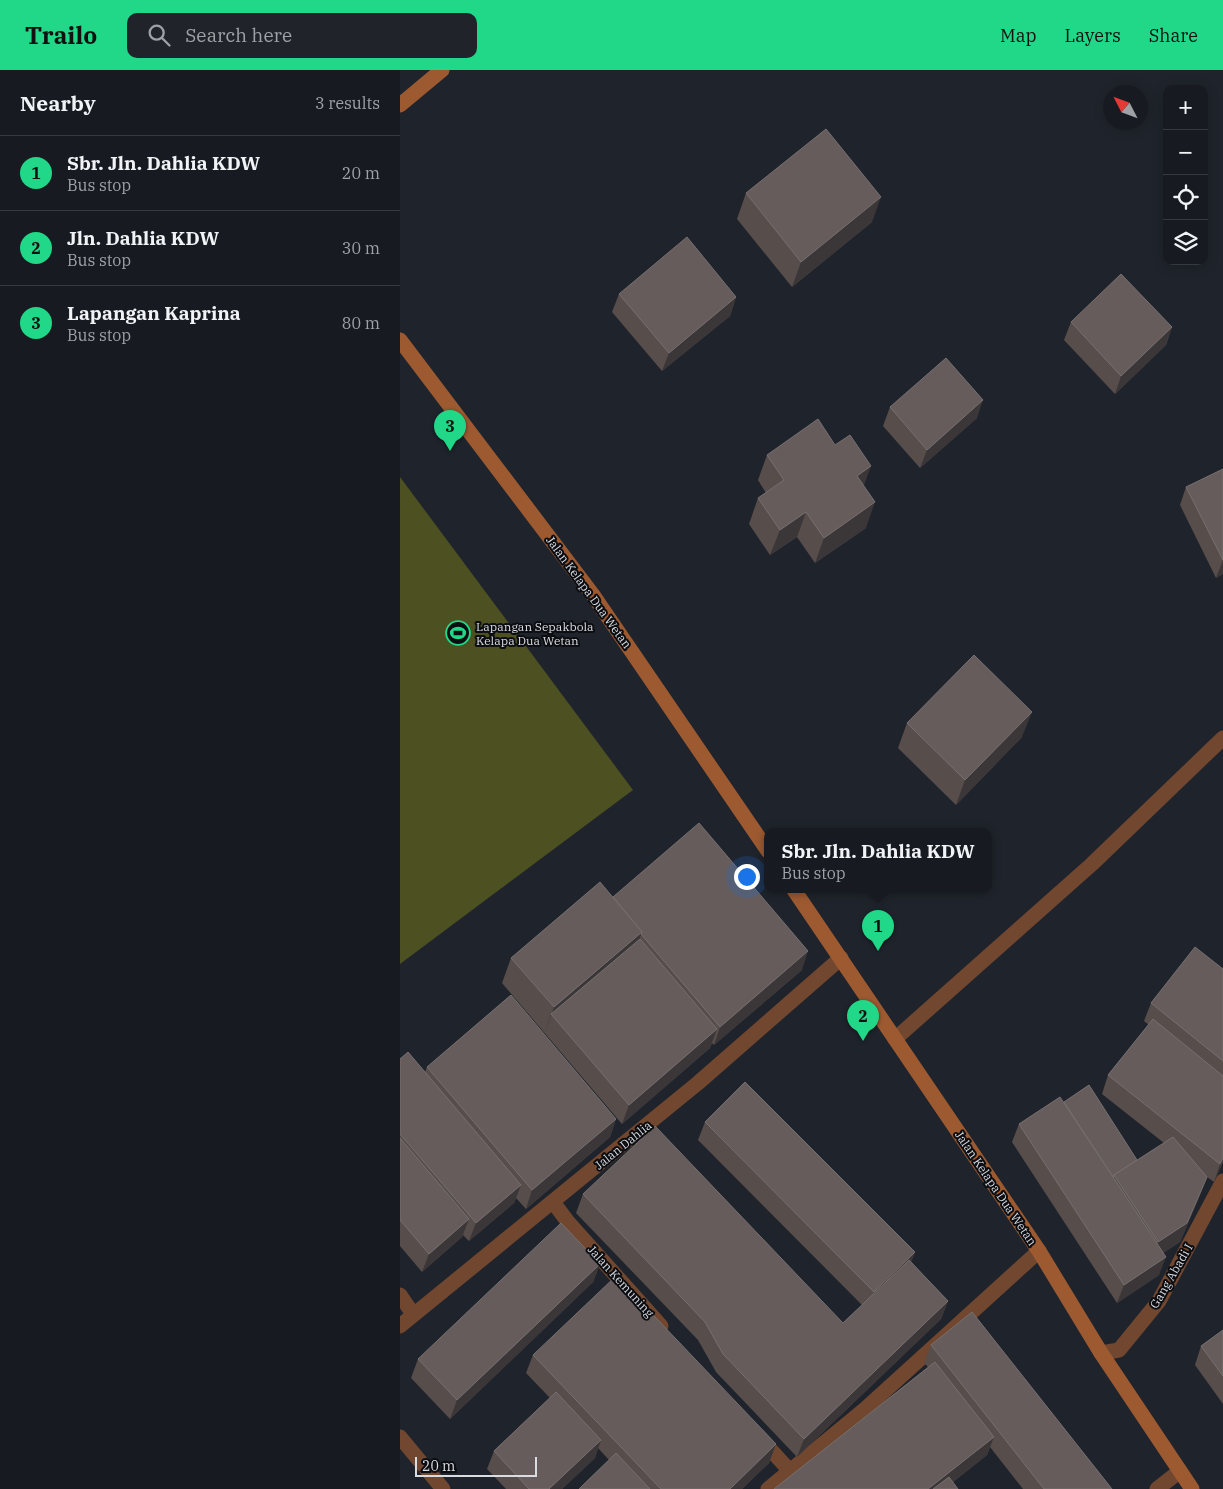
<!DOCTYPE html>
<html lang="en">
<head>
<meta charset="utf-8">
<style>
  :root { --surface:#171b21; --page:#20242a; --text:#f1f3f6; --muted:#9ea1a5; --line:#36393f; --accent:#20d887 }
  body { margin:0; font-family:"IBM Plex Serif",serif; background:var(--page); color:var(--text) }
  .controls { position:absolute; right:15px; top:15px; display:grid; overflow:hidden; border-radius:10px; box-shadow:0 2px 12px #0003 }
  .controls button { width:45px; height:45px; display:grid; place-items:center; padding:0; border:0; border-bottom:1px solid var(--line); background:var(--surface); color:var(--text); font:25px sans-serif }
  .compass { position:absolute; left:703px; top:15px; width:45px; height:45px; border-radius:50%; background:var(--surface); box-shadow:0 2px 12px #0003; rotate:312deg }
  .scale { position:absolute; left:15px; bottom:12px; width:122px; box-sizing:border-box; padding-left:5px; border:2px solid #d9dce1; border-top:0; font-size:14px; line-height:18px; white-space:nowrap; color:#d9dce1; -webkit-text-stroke:4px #0b0d11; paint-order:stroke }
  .you { position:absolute; left:346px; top:806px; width:18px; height:18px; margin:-12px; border:4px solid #fff; border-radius:50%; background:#1a73e8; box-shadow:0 0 0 8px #1a73e833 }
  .badge { display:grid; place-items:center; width:32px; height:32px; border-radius:50%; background:var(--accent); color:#111; font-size:16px; font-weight:700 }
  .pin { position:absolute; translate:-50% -41px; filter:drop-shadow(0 1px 2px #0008) }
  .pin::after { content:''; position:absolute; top:26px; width:18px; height:15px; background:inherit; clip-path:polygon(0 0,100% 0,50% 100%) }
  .popup { position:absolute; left:364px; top:758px; width:228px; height:65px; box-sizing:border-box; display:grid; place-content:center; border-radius:10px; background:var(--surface); filter:drop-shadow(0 1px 4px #0005); font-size:16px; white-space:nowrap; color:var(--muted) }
  .popup b { font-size:19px; color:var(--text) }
  .popup::after { content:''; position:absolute; left:50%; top:100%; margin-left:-10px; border:10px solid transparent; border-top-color:var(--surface) }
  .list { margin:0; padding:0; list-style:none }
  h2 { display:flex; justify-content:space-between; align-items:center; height:65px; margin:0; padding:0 20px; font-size:21px }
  h2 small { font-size:16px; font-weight:400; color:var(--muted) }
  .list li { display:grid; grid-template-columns:32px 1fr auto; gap:15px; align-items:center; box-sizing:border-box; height:75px; padding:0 20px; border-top:1px solid var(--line) }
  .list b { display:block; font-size:19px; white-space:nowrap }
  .list p { margin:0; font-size:16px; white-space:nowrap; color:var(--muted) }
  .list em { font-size:16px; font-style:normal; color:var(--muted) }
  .icon { flex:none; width:28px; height:28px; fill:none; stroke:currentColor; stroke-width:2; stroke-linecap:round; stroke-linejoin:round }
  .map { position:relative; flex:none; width:823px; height:1419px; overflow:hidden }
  header { display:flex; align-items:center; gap:30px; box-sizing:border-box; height:70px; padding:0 25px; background:var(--accent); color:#111 }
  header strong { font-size:24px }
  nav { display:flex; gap:28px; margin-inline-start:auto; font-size:18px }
  .search { width:350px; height:45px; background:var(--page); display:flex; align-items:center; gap:12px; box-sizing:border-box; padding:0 18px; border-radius:10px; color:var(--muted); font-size:19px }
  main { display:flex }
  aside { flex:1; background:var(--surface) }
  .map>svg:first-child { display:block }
</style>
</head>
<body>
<header>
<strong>Trailo</strong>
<div class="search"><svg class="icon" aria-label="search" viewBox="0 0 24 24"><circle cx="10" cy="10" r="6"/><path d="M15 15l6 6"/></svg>Search here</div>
<nav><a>Map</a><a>Layers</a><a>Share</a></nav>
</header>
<main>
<aside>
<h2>Nearby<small>3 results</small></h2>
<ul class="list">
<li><span class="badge">1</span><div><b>Sbr. Jln. Dahlia KDW</b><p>Bus stop</p></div><em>20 m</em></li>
<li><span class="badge">2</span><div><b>Jln. Dahlia KDW</b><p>Bus stop</p></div><em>30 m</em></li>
<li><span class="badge">3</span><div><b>Lapangan Kaprina</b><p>Bus stop</p></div><em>80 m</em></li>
</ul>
</aside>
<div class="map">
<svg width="823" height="1419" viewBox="0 0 823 1419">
  <rect width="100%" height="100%" fill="#1f242c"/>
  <polygon fill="#4d5021" points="0,407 233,720 0,894"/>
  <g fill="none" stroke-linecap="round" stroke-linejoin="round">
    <g stroke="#72472f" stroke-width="15">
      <polyline points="495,969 692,794 823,668"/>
      <polyline points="153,1132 168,1152 261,1256"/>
      <polyline points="0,1225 13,1244"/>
      <polyline points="0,1256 298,1013 441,888"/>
      <polyline points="701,1283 719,1280 759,1231 823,1111"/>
      <polyline points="0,1367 43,1419"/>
      <polyline points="359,1367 390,1401"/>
      <polyline points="368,1419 465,1339 639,1181"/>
      <polyline points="757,1419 780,1401"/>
    </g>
    <g stroke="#9d5a31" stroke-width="15">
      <polyline points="0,35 42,0"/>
      <polyline points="0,270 193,525 368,781"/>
      <polyline points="394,820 639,1181 701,1283 792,1419"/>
    </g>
  </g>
  <g fill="#574d4b">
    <polygon points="346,123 472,152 392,217 337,149"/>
    <polygon points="219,224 336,227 330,246 262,301 212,242"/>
    <polygon points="671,252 772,257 766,275 715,324 664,270"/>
    <polygon points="490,337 577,348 520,398 483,356"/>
    <polygon points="367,385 464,416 466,458 415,493 397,467 370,485 349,454 358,428 366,423 358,410"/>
    <polygon points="823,399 823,504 816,508 780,435 786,417"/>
    <polygon points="507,653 622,667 556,735 498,678"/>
    <polygon points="213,827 402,900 314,975 312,973 310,978 222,1054 102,913 111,888"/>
    <polygon points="823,899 823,1092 814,1112 807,1107 800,1125 780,1172 763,1183 759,1205 717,1233 612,1072 619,1054 664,1032 737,1090 764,1073 702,1024 708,1005 749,955 744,951 751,933"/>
    <polygon points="0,989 25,1002 27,997 216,1049 210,1067 126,1139 116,1128 114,1133 69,1171 63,1165 62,1167 22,1202 0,1176"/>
    <polygon points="305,1052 515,1182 511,1192 548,1231 541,1249 397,1387 316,1302 298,1270 176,1143 183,1124 443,1253 462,1235 298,1070"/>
    <polygon points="200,1194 193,1212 50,1349 11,1308 18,1289"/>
    <polygon points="823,1260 823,1334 795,1295 801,1276"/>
    <polygon points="531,1275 712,1419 623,1419 590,1377 587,1385 553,1412 374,1419 528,1297 524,1293"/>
    <polygon points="133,1285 376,1374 369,1393 342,1419 179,1419 209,1390 198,1378 195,1388 162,1419 106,1419 87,1399 94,1381 150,1328 126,1303"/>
  </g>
  <g fill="#3b3638">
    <polygon points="481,127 472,152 392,217 401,192"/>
    <polygon points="336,227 330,246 262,301 269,283"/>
    <polygon points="772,257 766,275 715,324 721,306"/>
    <polygon points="583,330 577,348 520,398 527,380"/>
    <polygon points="471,396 462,421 457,406"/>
    <polygon points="475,432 466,458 415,493 424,468"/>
    <polygon points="406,442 397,467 370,485 380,460"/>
    <polygon points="823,490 823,504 816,508"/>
    <polygon points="632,642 622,667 556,735 565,710"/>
    <polygon points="242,862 233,887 151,944 145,962 154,937"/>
    <polygon points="408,881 402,900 314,975 320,957"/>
    <polygon points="317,959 310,978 222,1054 229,1035"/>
    <polygon points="216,1049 210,1067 126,1139 132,1120"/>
    <polygon points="823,1088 823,1092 814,1112 820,1094"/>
    <polygon points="807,1107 800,1125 780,1172 752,1190 758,1172"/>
    <polygon points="121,1115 114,1133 69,1171 76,1153"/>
    <polygon points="69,1149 62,1167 22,1202 29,1184"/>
    <polygon points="515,1182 508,1200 468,1240 474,1222"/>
    <polygon points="766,1187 759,1205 717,1233 724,1215"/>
    <polygon points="200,1194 193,1212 50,1349 57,1330"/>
    <polygon points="548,1231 541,1249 397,1387 404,1369"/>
    <polygon points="594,1367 587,1385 544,1419 528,1419"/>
    <polygon points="201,1370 195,1388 162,1419 149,1419"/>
    <polygon points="376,1374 369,1393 342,1419 330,1419"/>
  </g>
  <g fill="#655c5b" stroke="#777070">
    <polygon points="426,59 481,127 401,192 346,123"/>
    <polygon points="287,167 336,227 269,283 219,224"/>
    <polygon points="721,204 772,257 721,306 671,252"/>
    <polygon points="546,288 583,330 527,380 490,337"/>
    <polygon points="418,349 435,375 450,365 471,396 457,406 475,432 424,468 406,442 380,460 358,428 384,410 367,385"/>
    <polygon points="823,399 823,490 786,417"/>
    <polygon points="574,585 632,642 565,710 507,653"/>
    <polygon points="299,753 408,881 320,957 241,864 242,862 213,827"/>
    <polygon points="200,812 242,862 154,937 111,888"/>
    <polygon points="240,869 317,959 229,1035 151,944"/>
    <polygon points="795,877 823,899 823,991 751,933"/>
    <polygon points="111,925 216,1049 132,1120 27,997"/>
    <polygon points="753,949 823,1006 823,1088 820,1094 708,1005"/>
    <polygon points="8,982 121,1115 76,1153 0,1064 0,989"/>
    <polygon points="345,1012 515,1182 474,1222 305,1052"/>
    <polygon points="689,1015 737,1090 714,1105 713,1107 664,1032"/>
    <polygon points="660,1027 766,1187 724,1215 619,1054"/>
    <polygon points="255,1056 443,1253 509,1190 548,1231 404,1369 323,1284 305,1252 183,1124"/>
    <polygon points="773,1067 807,1107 787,1153 758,1172 714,1105"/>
    <polygon points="0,1068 69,1149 29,1184 0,1150"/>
    <polygon points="161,1153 200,1194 57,1330 18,1289"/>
    <polygon points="216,1206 376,1374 330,1419 261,1419 133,1285"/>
    <polygon points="572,1242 712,1419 644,1419 531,1275"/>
    <polygon points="823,1260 823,1306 801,1276"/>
    <polygon points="535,1292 594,1367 528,1419 374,1419"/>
    <polygon points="156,1322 201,1370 149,1419 129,1419 94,1381"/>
    <polygon points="216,1383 250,1419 179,1419"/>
    <polygon points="549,1407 558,1419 533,1419"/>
  </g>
  <defs>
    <g id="stadium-ring" transform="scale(1.25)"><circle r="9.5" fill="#0b0d11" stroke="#20d887" stroke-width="1.5"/><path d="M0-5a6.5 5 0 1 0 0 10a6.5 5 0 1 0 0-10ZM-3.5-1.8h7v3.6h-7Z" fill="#20d887"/></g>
  </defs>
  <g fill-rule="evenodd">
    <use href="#stadium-ring" x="58" y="563"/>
  </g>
  <g text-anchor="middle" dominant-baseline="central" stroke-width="4" stroke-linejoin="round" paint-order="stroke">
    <g font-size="12" fill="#d9dce1" stroke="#0b0d11">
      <text transform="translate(189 522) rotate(54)">Jalan Kelapa Dua Wetan</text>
      <text transform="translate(223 1075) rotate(-39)">Jalan Dahlia</text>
      <text transform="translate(596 1118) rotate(56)">Jalan Kelapa Dua Wetan</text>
      <text transform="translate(771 1206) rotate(-60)">Gang Abadi I</text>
      <text transform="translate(221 1211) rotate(48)">Jalan Kemuning</text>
    </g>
    <g font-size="12" fill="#d9dce1" stroke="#0b0d11" text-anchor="start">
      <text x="76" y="556">Lapangan Sepakbola<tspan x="76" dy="14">Kelapa Dua Wetan</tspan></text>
    </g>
  </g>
</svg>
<div class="controls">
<button>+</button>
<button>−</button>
<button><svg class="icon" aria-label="locate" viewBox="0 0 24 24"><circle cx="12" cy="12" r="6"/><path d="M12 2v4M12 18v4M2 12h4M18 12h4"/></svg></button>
<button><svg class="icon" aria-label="layers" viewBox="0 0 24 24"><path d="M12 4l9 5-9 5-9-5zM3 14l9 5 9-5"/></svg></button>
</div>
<svg class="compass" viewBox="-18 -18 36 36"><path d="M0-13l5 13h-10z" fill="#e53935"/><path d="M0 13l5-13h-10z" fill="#9ea1a5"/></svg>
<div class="scale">20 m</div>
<div class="you"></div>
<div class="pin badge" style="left:478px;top:881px">1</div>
<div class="popup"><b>Sbr. Jln. Dahlia KDW</b>Bus stop</div>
<div class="pin badge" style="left:463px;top:971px">2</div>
<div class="pin badge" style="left:50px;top:381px">3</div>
</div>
</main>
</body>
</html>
